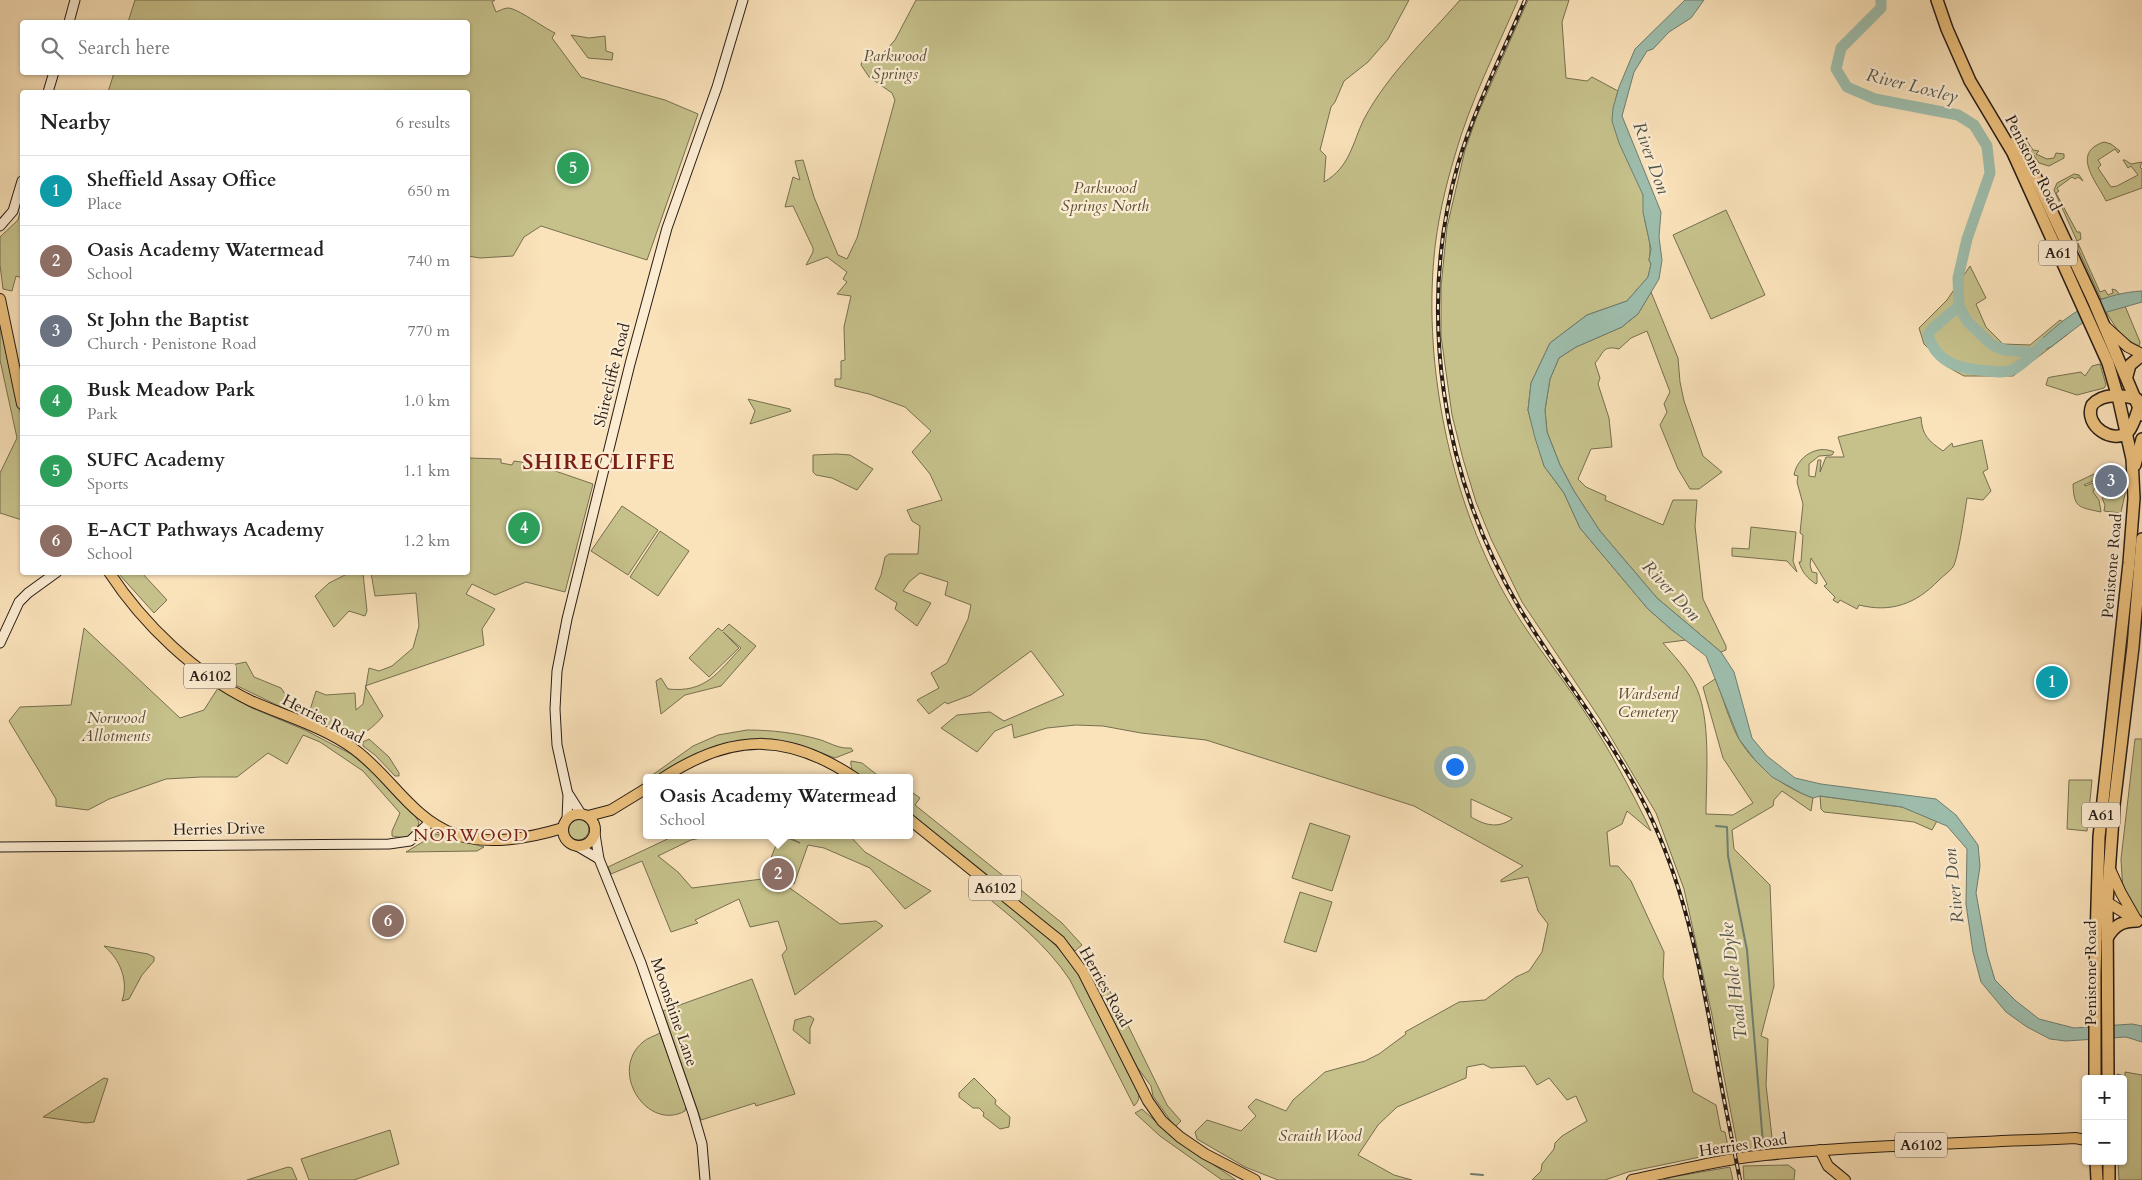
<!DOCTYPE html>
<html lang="en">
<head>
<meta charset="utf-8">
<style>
  :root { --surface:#fff; --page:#f6f6f6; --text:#222; --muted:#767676; --line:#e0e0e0; --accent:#1a73e8 }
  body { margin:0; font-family:Cardo,serif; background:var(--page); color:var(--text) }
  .controls { position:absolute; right:15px; bottom:15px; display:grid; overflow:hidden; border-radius:5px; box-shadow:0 1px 4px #0004 }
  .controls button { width:45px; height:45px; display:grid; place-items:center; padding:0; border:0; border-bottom:1px solid var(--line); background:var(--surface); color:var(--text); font:25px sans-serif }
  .you { position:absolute; left:1454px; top:766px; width:18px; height:18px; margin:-12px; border:4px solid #fff; border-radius:50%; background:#1a73e8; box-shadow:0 0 0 8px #1a73e833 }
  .badge { display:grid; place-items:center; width:32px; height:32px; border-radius:50%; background:var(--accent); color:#fff; font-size:16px; font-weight:700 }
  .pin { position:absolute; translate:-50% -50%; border:2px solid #fff; box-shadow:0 1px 5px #0006 }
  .popup { position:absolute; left:643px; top:774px; width:270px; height:65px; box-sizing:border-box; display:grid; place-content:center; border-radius:5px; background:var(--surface); filter:drop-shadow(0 1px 4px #0005); font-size:16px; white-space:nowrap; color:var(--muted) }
  .popup b { font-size:19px; color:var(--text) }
  .popup::after { content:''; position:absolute; left:50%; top:100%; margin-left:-10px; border:10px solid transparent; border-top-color:var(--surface) }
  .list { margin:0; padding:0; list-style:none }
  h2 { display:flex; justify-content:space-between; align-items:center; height:65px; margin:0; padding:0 20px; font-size:21px }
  h2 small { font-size:16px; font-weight:400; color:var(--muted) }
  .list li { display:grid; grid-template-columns:32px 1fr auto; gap:15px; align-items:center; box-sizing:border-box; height:70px; padding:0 20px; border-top:1px solid var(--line) }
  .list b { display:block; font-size:19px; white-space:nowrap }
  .list p { margin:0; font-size:16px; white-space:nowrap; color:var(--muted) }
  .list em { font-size:16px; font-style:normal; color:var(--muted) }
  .icon { flex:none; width:28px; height:28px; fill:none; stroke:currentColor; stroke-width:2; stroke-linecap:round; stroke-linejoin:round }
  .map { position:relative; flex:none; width:2142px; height:1180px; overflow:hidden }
  .search { position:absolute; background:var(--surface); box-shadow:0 1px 4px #0004; left:20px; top:20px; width:450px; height:55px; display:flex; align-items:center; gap:12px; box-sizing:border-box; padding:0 18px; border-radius:5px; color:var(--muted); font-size:19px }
  .panel { position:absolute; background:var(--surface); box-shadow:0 1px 4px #0004; left:20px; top:90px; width:450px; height:485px; border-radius:5px }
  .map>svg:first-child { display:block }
</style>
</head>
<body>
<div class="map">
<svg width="2142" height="1180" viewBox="0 0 2142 1180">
  <rect width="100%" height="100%" fill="#fae2ba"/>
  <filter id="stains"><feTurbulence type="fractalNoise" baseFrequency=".004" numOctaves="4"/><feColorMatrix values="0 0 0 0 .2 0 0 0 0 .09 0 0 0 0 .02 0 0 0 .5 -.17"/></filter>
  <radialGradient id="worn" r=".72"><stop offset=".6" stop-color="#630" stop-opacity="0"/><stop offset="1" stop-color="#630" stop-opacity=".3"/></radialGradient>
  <g fill="#c6c18b" stroke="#766f50" fill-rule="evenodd">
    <path d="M135 0H495L492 2 496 12C499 11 504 8 508 8 517 8 544 28 555 33L552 38 581 77 665 100 698 114 647 260 541 226 524 237 513 256 480 258 468 256V92H108L114 73 468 72V22H128Z"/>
    <path d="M916 0H1409L1388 39 1368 62 1344 81 1335 102 1331 107 1320 150 1326 156 1324 182C1350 167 1352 144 1364 119 1388 74 1426 39 1460 0H1518C1496 51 1470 102 1455 155 1445 188 1437 223 1434 257 1424 367 1450 496 1504 593 1526 633 1555 668 1580 705 1608 746 1630 788 1651 831L1627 811 1622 824 1607 832 1610 866H1618L1631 881 1664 952 1663 977 1693 1092 1716 1105 1721 1131 1725 1132 1729 1151 1628 1172 1605 1180H1532L1541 1171 1542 1164 1554 1149 1555 1143 1562 1136 1587 1121 1576 1096 1567 1100 1549 1078 1537 1085 1525 1066 1491 1068 1483 1064 1467 1067 1466 1078 1397 1107 1378 1125 1358 1155 1394 1175 1412 1180H1278L1245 1167 1197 1139 1195 1132 1207 1120 1241 1131 1256 1116 1248 1107 1256 1099 1286 1111 1293 1100 1325 1072 1365 1061 1379 1054 1406 1034 1405 1032 1459 1002 1485 1000 1516 977 1529 971 1542 952 1548 924 1538 911 1528 877 1501 882V880L1523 866 1414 806 1206 740 1141 733 1103 726 1076 725 1047 728 1014 738 1012 724 995 731 977 752 941 728 957 715 990 712 1004 721 1064 695 1031 651 971 695 947 704 945 702 929 714 917 700 939 688 931 673 947 663 968 619 971 605 945 595 948 582 920 573 909 582 903 591 931 603 917 626 895 609 897 603 875 589 881 575 885 557 889 554H918L920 526 912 521 907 510 942 500 930 474 912 452 931 431 905 407 869 394 835 386V379H841V361L845 360 844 327 851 296 837 294 847 282 843 279 847 272 827 257 806 265 813 252V248L793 206 785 207 793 177 800 180 795 161 803 160 814 197 838 255 847 259 857 238 895 100 892 93 869 77 861 65 862 61 879 58 895 40ZM1471 799 1512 818V819C1497 829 1485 825 1471 817Z"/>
    <path d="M1528 0H1569L1562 22 1566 78 1587 81 1592 77 1618 91C1606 136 1633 155 1643 194 1645 203 1643 213 1645 221 1648 235 1652 246 1649 260L1651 264 1648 277 1627 301 1587 315 1550 343 1531 383 1528 410 1544 466 1564 493 1580 528 1648 609 1672 630 1686 640 1663 643C1674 656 1686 668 1694 683 1712 715 1706 777 1706 814L1733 815 1753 803 1723 758 1703 687 1715 679C1723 696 1730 724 1739 739 1756 767 1783 787 1813 798L1811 811 1782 791 1774 800 1773 806 1732 830 1734 849 1770 885 1774 986 1761 1036 1768 1039 1766 1085 1773 1146 1738 1149 1712 1015 1684 889 1656 813 1600 719 1522 602 1491 539 1476 502 1463 459 1452 415 1441 336V287L1447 227 1465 150 1477 116Z"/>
    <polygon points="571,35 589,38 605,36 606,51 613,53 612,60 588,58"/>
    <polygon points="2027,137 2027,141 2033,150 2039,151 2036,154 2047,159 2054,158 2056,153 2064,154 2064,158 2049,166 2039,163 2024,141"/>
    <path d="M2104 142 2111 144 2120 151 2118 153 2115 149 2098 160 2101 165 2098 168 2111 187 2117 186 2138 175 2131 166 2128 168 2123 160H2125L2131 164 2142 162 2140 167 2142 169V188L2106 201C2097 182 2070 153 2104 142Z"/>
    <polygon points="2074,174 2079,175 2083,181 2078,177 2075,179 2072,177 2057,188 2059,191 2056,193 2077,232 2080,232 2081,239 2077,241 2054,190 2057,183"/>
    <polygon points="22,205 22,278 16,276 12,291 3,289 0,265 0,237 18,220"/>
    <polygon points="1726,210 1765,295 1711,319 1673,235"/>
    <polygon points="2078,243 2100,292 2105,290 2108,295 2113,293 2112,289 2116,290 2120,295 2101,299 2079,251"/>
    <polygon points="1970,266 1986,298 1976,304 1986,327 2003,344 2030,345 2060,320 2070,326 2068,334 2013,376 1964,376 1946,366 1924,344 1919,328 1947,300"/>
    <path d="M1651 292 1678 358 1680 382 1684 401 1703 456 1722 472 1699 489H1690L1678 469 1660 425 1667 412 1664 404 1670 392 1647 331 1631 338 1619 349C1602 345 1604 353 1595 363L1600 378 1598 384 1609 418 1612 447 1591 449 1578 479 1586 487 1606 496 1605 500 1663 525 1673 500H1697L1695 526 1703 599 1726 646V650L1721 652 1657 598 1600 531 1574 491 1560 465 1547 432 1545 410 1550 379 1559 358 1576 347 1622 327 1638 314Z"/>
    <polygon points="2125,306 2140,342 2139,346 2122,337 2106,312"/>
    <polygon points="0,320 22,420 22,520 0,513 0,473 17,438 0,360"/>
    <polygon points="2100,364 2106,385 2104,388 2077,395 2046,385 2048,378 2051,377 2081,372 2085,376 2092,366"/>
    <polygon points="748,399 790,409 791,411 750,424 755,411"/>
    <path d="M1921 417C1922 436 1929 441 1943 451L1952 443 1953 447 1982 440 1988 469 1983 472 1991 491 1983 500 1967 498C1965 511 1958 559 1953 567 1949 572 1943 576 1939 580 1916 604 1891 613 1859 605L1857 609 1840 600 1838 603 1833 600 1835 597 1824 586 1827 584 1811 558 1810 565 1812 572 1817 573V583L1816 584C1807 578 1802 572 1799 562H1801L1803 535 1800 533 1803 504 1797 482 1798 476 1794 475C1797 457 1817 444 1834 452L1832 455 1819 456 1809 464V476L1815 477 1818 460H1821L1820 472 1826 457H1844L1838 437Z"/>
    <polygon points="837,454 850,455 873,469 857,490 832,478 816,475 813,472 813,455"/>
    <path d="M468 458 501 459V463L512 465 514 461 535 464 593 484 565 592 526 582 495 595 472 584 466 594 495 609 482 629 484 645 365 686 383 716C374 727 362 736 349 740L225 680 220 671 226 666 246 662 254 677 281 688 290 701 310 710 316 691 326 695 355 693 356 710 363 704 369 668 379 671 392 666 413 648 419 626 416 593 375 596 371 573 468 572Z"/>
    <path d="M2094 474 2097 479 2084 485 2086 486 2092 483 2095 487 2093 492 2099 500 2101 512C2078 507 2074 508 2073 484Z"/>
    <polygon points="2127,485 2121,512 2120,513 2104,511 2105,505 2102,498"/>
    <polygon points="622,506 658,530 628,575 591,551"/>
    <polygon points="1751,527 1796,532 1793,561 1797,572 1787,561 1732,556 1732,548 1749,549"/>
    <polygon points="660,531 689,551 658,596 630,577"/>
    <polygon points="351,572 363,573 367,611 365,616 349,611 334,627 315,596 329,583"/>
    <polygon points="118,573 142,573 167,600 154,613"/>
    <path d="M729 624 756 646 721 686 685 695 661 714 656 681 661 678 668 689C706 693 717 673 741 648L723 632 739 648 709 677 689 658 718 628 722 631Z"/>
    <path d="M84 628 180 718 204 710 218 688 252 708 305 730 351 754 378 776 415 816 419 822C416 838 406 839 392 836V831L400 813 363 771 320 742 303 735 287 764 268 753 237 777H201L166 779 109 799 88 810 56 806V799L9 721 20 707 71 705Z"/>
    <path d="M747 730C773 730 797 733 821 740 832 744 840 749 851 748L853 751 835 758 797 744 768 740 732 742 711 748 687 758 656 778 651 776 693 746 718 735Z"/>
    <polygon points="369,739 389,757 399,773 399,776 395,776 375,755 363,746 363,742"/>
    <polygon points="2135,739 2142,739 2142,921 2123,893 2121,859"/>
    <path d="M851 761 862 763 881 778C869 778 849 778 851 761Z"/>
    <polygon points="2069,780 2092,780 2087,831 2067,829"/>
    <polygon points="909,790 920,798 915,805 1062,923 1082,945 1075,951 1067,942 1012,895 909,814"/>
    <polygon points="1820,796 1902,807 1937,821 1932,830 1914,822 1824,812 1821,809"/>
    <circle cx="578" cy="829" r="11"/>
    <polygon points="1310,823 1350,836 1332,891 1292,878"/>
    <polygon points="436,834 484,847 477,851 406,852"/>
    <polygon points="676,835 716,835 691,840 658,856 678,872 692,888 762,879 776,881 787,886 840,924 876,921 883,926 795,995 782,955 787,949 778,921 750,927 739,899 695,920 698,923 671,932 642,861 611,874 608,867"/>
    <polygon points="780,835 800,843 785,835 849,835 865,852 931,891 905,909 870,868 824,848 808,845 794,884 765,873"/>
    <path d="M986 890 990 891C1021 916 1055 939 1077 971L1136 1088C1140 1096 1140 1100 1134 1106L1070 980C1046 944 1015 920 982 893Z"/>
    <polygon points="1300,892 1332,902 1316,952 1284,942"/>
    <path d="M104 946 148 954 154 957V961L142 975 129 999 122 1001C129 981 120 959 104 946Z"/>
    <polygon points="1094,964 1118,1005 1167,1105 1181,1121 1175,1127 1153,1096 1151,1086 1137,1067 1085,965"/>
    <polygon points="752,979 795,1094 756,1106 755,1103 701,1120 663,1011"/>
    <polygon points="810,1016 814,1019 810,1028 810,1044 793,1030 795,1020"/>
    <path d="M660 1033 686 1107 685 1111C647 1132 608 1071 643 1042 647 1038 655 1036 660 1033Z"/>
    <polygon points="2125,1072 2142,1075 2142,1180 2119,1180 2118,1161 2123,1161 2123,1079 2117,1079 2117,1074 2125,1076"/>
    <polygon points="104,1078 108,1079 94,1122 86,1123 43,1117"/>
    <polygon points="974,1078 996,1100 995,1104 1010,1117 1009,1127 1000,1129 983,1116 984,1113 979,1108 973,1108 959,1097 959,1093"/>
    <polygon points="1142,1109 1173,1137 1236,1180 1222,1180 1160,1136 1135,1113"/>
    <polygon points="390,1130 399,1164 354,1180 309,1180 301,1159"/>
    <polygon points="1788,1165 1795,1170 1794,1180 1744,1180 1743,1166"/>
    <polygon points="288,1167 292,1168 297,1180 247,1180"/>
    <polygon points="1730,1167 1733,1180 1663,1180 1672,1177"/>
  </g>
  <g fill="#9ebead" stroke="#6e7e71">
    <polygon points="1685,0 1704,0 1691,18 1669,32 1653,49 1647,51 1634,72 1622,116 1661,212 1659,237 1662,260 1659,279 1638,314 1629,321 1622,327 1576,347 1559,358 1550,379 1545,410 1547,432 1560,465 1574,491 1600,531 1657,598 1721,652 1734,672 1752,738 1767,756 1795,778 1821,784 1936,799 1956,815 1978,845 1980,866 1976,893 1987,953 1995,980 2016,1001 2039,1019 2074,1028 2132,1024 2142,1026 2142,1042 2126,1037 2066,1041 2050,1039 2027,1027 2006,1012 1981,982 1973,952 1966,904 1967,849 1947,826 1902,807 1820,796 1813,798 1801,793 1772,777 1755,760 1739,739 1706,656 1672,630 1648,609 1580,528 1564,493 1544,466 1535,438 1528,410 1531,383 1550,343 1587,315 1627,301 1648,277 1651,264 1649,260 1651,249 1643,212 1643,195 1619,143 1612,121 1613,108 1619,87 1635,49"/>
    <path d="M2142 291V302L2100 314 2081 324 2051 347 2034 353C2036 342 2043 338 2052 330 2078 307 2107 293 2142 291Z"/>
  </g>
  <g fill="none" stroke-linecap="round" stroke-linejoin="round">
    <g stroke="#6e7e71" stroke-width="2">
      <polyline points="1716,826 1727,827 1728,856 1747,950 1763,1143"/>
      <polyline points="1471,1174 1483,1175"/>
    </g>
    <g stroke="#9ebead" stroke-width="11">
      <polyline points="1881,0 1881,8 1841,48 1836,69 1847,87 1875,99 1958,115 1974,125 1987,146 1990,173 1967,239 1958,278 1959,306 1967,321 1992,345 2005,350 2034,353 2044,343"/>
      <path d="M1959 306 1932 329 1928 335C1937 365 1962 369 1989 371 1997 372 2005 373 2012 370 2020 367 2027 359 2034 353"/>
    </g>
    <g stroke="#271d16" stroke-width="11">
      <g id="secondary">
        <polyline points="69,22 75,0"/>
        <polyline points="48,92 54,72"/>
        <polyline points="0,226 13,211 22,181"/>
        <polyline points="0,643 19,602 28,593 57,572"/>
        <polyline points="569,795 581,814"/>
        <polyline points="567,819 568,795 557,745 555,709 557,671 567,619 630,364 667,228 717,87 743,0"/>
        <polyline points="595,834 599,859 641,963 693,1113 702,1144 705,1180"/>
        <polyline points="577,846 599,859"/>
        <polyline points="0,847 389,844 410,841 430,822"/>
      </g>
    </g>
    <g stroke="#271d16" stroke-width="12">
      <g id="primary">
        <polyline points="0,299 22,404"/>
        <polyline points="2106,327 2128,347 2142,354"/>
        <path d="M109 572C143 624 195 674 251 701 285 716 324 727 354 749 390 775 411 818 454 834 487 846 530 838 563 828"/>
        <path d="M663 778C731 733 787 732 855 778"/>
        <circle cx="579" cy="830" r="16"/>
        <polyline points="588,816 611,810 647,788"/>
        <polyline points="909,819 1060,941 1083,972 1148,1101 1162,1121 1180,1137 1205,1154 1255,1180"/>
        <polyline points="2110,869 2121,893 2137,921"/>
        <polyline points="2107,902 2137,921"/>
        <polyline points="1820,1150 1828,1166 1845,1180"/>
        <path d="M1632 1180C1676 1171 1721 1159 1765 1155 1868 1145 1972 1143 2075 1138L2086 1140"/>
      </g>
    </g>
    <g stroke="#271d16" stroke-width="14">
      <g id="highway">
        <polyline points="1937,0 1947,29 1970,81 2013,153 2108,363 2119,401 2132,459 2134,498 2129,563 2099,837 2095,974 2095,1079"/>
        <polyline points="2015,142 2036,178 2094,302 2142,415"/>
        <polyline points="2127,376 2130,365 2142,355"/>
        <path d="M2137 399C2122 395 2103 392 2092 405 2083 426 2114 445 2128 432 2134 425 2136 415 2139 407"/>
        <polyline points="2135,465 2142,439"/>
        <path d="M2107 938C2115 925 2122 921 2137 921"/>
        <polyline points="2108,1079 2107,902 2114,805 2133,647 2142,539"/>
        <polyline points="2096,1161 2097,1180"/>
        <polyline points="2109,1161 2109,1180"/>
      </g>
    </g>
    <use href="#secondary" stroke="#fcecd2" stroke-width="9"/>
    <use href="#primary" stroke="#edc17d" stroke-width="10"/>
    <use href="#highway" stroke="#edc17d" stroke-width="11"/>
    <g stroke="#271d16" stroke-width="4">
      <path id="rail" d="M1525 0C1502 55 1475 107 1458 164 1416 312 1442 478 1520 609 1564 682 1619 746 1654 824 1687 897 1702 977 1716 1056 1723 1097 1732 1139 1740 1180"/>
    </g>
    <use href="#rail" stroke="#fcecd2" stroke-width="2" stroke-dasharray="5.5" stroke-linecap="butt"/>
  </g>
  <g text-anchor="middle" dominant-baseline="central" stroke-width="4.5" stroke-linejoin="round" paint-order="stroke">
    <g fill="#fcecd2" stroke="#675b4e" stroke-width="1">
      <rect x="2039" y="240.5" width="38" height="25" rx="4"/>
      <rect x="184" y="663.5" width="52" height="25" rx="4"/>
      <rect x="2082" y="802.5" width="38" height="25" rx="4"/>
      <rect x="969" y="875.5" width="52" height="25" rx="4"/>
      <rect x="1895" y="1132.5" width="52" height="25" rx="4"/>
    </g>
    <g font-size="15" font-weight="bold" fill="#271d16">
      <text x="2058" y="253">A61</text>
      <text x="210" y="676">A6102</text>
      <text x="2101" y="815">A61</text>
      <text x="995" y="888">A6102</text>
      <text x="1921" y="1145">A6102</text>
    </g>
    <g font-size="16" font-style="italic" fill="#574e39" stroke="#fcecd2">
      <text x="895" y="56">Parkwood<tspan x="895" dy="18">Springs</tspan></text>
      <text x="1105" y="188">Parkwood<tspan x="1105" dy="18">Springs North</tspan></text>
      <text x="1648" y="694">Wardsend<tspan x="1648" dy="18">Cemetery</tspan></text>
      <text x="116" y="718">Norwood<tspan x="116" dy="18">Allotments</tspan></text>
      <text x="1320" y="1136">Scraith Wood</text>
    </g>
    <g font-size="16" fill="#271d16" stroke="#fcecd2">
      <text transform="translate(2033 163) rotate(63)">Penistone Road</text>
      <text transform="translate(612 375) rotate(-76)">Shirecliffe Road</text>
      <text transform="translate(2112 566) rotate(-85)">Penistone Road</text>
      <text transform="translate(323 719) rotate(27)">Herries Road</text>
      <text transform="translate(219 829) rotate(-1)">Herries Drive</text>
      <text transform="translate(2091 973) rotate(-90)">Penistone Road</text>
      <text transform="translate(1105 987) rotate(61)">Herries Road</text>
      <text transform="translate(674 1012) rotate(71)">Moonshine Lane</text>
      <text transform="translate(1743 1145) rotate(-8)">Herries Road</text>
    </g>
    <g font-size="18" font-style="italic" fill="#51554b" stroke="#fcecd2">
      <text transform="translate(1912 86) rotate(14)">River Loxley</text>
      <text transform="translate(1651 158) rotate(70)">River Don</text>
      <text transform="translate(1671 591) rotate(47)">River Don</text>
      <text transform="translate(1954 886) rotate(-96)">River Don</text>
      <text transform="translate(1734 981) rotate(-97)">Toad Hole Dyke</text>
    </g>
    <g font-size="18" letter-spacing="1" fill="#7a1f14" stroke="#fcecd2">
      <text x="471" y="835">NORWOOD</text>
    </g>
    <g font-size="21" font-weight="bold" letter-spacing="1" fill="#7a1f14" stroke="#fcecd2">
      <text x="599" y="462">SHIRECLIFFE</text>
    </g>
  </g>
  <rect width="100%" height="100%" filter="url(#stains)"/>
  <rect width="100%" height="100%" fill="url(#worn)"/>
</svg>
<div class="controls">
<button>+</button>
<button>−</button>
</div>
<div class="you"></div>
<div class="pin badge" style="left:2052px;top:682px;background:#0f9aa8">1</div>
<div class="pin badge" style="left:778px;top:874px;background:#8d6e63">2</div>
<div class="popup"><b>Oasis Academy Watermead</b>School</div>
<div class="pin badge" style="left:2111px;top:481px;background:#6b7280">3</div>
<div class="pin badge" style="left:524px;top:528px;background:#2e9e5b">4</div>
<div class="pin badge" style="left:573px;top:168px;background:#2e9e5b">5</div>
<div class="pin badge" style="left:388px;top:921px;background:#8d6e63">6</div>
<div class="search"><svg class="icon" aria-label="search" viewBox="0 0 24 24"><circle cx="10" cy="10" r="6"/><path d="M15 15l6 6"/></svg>Search here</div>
<section class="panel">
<h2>Nearby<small>6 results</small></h2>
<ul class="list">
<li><span class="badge" style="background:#0f9aa8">1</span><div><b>Sheffield Assay Office</b><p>Place</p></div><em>650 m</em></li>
<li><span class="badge" style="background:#8d6e63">2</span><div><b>Oasis Academy Watermead</b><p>School</p></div><em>740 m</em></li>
<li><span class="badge" style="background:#6b7280">3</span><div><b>St John the Baptist</b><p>Church · Penistone Road</p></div><em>770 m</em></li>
<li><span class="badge" style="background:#2e9e5b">4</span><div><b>Busk Meadow Park</b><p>Park</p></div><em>1.0 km</em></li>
<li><span class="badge" style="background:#2e9e5b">5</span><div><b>SUFC Academy</b><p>Sports</p></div><em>1.1 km</em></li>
<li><span class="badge" style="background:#8d6e63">6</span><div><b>E-ACT Pathways Academy</b><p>School</p></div><em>1.2 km</em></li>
</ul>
</section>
</div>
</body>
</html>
